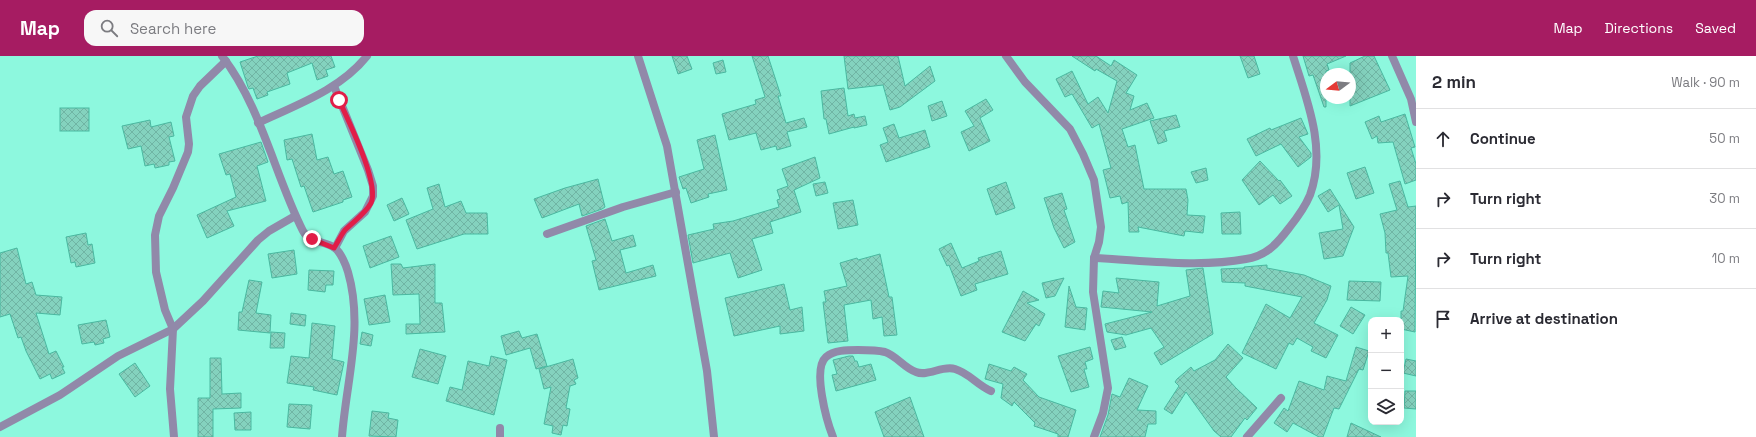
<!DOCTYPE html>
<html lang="en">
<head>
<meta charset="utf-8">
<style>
  :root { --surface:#fff; --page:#f7f7f7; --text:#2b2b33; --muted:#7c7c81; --line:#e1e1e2; --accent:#a61c62 }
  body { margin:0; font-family:"Space Grotesk",sans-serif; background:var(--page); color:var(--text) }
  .controls { position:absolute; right:12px; bottom:12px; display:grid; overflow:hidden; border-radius:8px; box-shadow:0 4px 16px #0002 }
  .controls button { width:36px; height:36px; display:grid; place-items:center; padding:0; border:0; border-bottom:1px solid var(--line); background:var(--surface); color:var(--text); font:20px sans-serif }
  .compass { position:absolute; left:1320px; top:12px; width:36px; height:36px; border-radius:50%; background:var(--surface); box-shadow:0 4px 16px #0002; rotate:254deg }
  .stop { position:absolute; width:12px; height:12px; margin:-9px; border:3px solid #e11d48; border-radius:50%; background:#fff }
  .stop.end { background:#e11d48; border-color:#fff; box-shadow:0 1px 4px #0008 }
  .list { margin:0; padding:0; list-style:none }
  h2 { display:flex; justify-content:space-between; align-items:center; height:52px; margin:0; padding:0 16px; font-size:17px }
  h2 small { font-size:13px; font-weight:400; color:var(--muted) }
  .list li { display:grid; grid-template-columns:26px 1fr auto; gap:12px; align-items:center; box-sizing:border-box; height:60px; padding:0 16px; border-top:1px solid var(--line) }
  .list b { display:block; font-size:15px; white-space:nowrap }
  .list em { font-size:13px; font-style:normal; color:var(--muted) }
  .icon { flex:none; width:22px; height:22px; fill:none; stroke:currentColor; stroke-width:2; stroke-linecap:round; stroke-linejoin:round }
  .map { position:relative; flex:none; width:1416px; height:381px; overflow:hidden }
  header { display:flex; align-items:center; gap:24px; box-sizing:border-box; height:56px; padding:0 20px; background:var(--accent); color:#fff }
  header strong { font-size:19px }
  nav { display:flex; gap:22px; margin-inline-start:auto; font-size:14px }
  .search { width:280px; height:36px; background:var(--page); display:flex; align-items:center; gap:10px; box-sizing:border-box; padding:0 14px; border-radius:12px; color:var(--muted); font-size:15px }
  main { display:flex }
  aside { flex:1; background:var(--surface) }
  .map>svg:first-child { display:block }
</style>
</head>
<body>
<header>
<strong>Map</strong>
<div class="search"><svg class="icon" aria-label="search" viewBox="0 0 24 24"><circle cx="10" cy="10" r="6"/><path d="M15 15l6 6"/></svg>Search here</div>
<nav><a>Map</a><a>Directions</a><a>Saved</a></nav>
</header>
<main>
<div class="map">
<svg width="1416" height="381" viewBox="0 0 1416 381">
  <defs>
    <pattern id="building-cross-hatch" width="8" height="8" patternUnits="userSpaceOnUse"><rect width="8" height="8" fill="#84d2be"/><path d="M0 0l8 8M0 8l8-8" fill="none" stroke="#70b5a4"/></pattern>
  </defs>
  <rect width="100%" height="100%" fill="#8df8de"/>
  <g fill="url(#building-cross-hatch)" stroke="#4ab8a0">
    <polygon points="258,0 331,0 335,11 326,14 328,20 317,24 312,7 287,17 290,28 267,36 268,39 257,43 253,32 249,33 248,31 240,6"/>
    <polygon points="672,0 687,0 692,13 678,18"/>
    <polygon points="752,0 768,0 781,40 778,40 786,67 804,62 807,71 787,76 791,90 777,94 776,90 761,94 756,77 729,84 722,58 756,48 755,44 765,41"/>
    <polygon points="844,0 898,0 905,30 930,10 935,25 900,51 890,54 883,29 848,33"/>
    <polygon points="1072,0 1096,0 1111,10 1114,4 1137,19 1126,37 1134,40 1130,54 1147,47 1154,62 1122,73 1128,91 1135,89 1144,133 1186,133 1188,144 1187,159 1205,160 1203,177 1185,175 1184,180 1138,171 1139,176 1129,176 1128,146 1122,148 1120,140 1110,142 1103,114 1111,112 1099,68 1092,72 1072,38 1065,41 1056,23 1072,15 1088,48 1098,41 1108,57 1117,25 1096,13 1095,15"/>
    <polygon points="1240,0 1254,0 1260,18 1248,22"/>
    <polygon points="1303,0 1346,0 1327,8 1329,14 1326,15 1326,51 1324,51 1313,19 1309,20"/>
    <polygon points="1365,0 1374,0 1390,34 1350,50 1350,7"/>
    <polygon points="723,4 726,16 716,18 713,7"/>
    <polygon points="844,32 848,60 854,58 855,62 865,60 867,69 854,72 854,71 829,78 826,63 824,63 821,35"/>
    <polygon points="986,43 993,54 980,62 990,85 969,95 961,76 974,70 965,55"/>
    <polygon points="942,45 947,60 932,65 928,50"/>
    <rect x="60" y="52" width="29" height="23"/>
    <polygon points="1405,58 1415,91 1411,92 1416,108 1416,124 1405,128 1393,86 1378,87 1377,80 1372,83 1365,66 1379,60 1381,66"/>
    <polygon points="1176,59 1180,71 1164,75 1167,85 1158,88 1150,65"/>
    <polygon points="1301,62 1308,78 1299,81 1311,97 1311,101 1298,111 1281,88 1256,100 1247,83 1270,72 1271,74"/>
    <polygon points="150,64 151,71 171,66 174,80 169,81 175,105 169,106 169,109 155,112 154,108 145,110 141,90 128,93 122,70"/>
    <polygon points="894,68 899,82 925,74 930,91 886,106 880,89 888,86 883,72"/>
    <polygon points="312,78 317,104 328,101 334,118 343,115 352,141 343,144 343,146 313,156 304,130 301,131 292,103 287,104 284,84"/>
    <polygon points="715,79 727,134 708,138 709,141 691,147 686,132 683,133 679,121 704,113 697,84"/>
    <polygon points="261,86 268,106 257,110 266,145 227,155 234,170 207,182 197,159 236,141 230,118 226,119 219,98"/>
    <polygon points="815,101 820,122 794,134 801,156 770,166 773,177 752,183 762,214 738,222 730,197 693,207 688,179 714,173 713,168 733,165 779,151 777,144 780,143 777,134 788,130 782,113"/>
    <polygon points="1260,105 1279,125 1280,124 1292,140 1280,148 1273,139 1259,149 1242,124"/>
    <polygon points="1365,111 1374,137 1356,143 1347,117"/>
    <polygon points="1206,112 1208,124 1196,127 1191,116"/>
    <polygon points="598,123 605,151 602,153 582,160 579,148 542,162 534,143 565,132"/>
    <polygon points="1400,125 1408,151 1416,150 1415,276 1401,273 1401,255 1403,255 1408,220 1391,221 1388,197 1386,197 1385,177 1380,158 1397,154 1389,128"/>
    <polygon points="825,126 828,137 816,140 813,128"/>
    <polygon points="1006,126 1015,152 996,159 987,133"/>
    <polygon points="439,128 445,151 461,145 466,157 487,157 488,178 464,178 417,193 406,164 433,153 427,132"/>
    <polygon points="1330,133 1354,171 1343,200 1324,203 1319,177 1343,173 1339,149 1328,156 1318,140"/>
    <polygon points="1062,137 1067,153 1064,154 1075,186 1064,192 1054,172 1044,142"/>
    <polygon points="402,142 409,158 394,165 387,149"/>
    <polygon points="853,144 858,169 838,173 833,147"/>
    <polygon points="1240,156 1241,178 1222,178 1221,157"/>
    <polygon points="605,163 612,185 633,179 636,190 620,194 626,217 653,209 656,220 599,234 592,205 596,204 586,170"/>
    <polygon points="86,177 88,189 92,188 95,207 76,211 75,206 71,207 66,181"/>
    <polygon points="391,180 399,201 370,212 363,190"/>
    <polygon points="951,187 962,212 979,205 978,202 1001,195 1008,218 975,228 977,234 961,240 949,209 947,210 939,193"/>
    <polygon points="17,192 26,228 32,226 36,239 62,241 60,259 36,257 49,298 56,295 64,311 62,311 65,317 52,323 50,318 40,323 26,295 21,281 18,282 10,258 0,261 0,197"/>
    <polygon points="294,194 297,218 272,222 268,198"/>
    <polygon points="880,198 889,241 892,241 897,279 884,280 882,261 873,263 871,244 844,249 848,285 828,287 823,246 826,246 824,235 847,230 840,207 857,202 858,204"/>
    <polygon points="391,208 401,208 403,212 435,208 435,247 442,247 445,276 406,278 406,268 420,268 419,238 393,239"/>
    <polygon points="1267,209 1267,212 1304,219 1331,230 1327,244 1314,267 1338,279 1326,302 1311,295 1313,291 1297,282 1293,289 1289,287 1276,313 1242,297 1266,248 1290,262 1302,241 1245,230 1245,227 1222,226 1221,213 1244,212 1244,211"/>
    <polygon points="1203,212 1213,278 1161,309 1154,297 1164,291 1151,272 1126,279 1107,276 1105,268 1152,256 1101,251 1103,235 1119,237 1116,222 1159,226 1157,250 1190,240 1186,214"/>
    <polygon points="309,214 334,215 333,229 326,229 325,236 308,234"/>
    <polygon points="1064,222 1055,240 1046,242 1042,227"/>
    <polygon points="249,224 262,226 256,257 271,259 270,277 238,274 239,256 242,256"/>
    <polygon points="1349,225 1381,226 1380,245 1347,244"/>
    <polygon points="784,228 790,254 802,251 804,275 780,278 780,270 734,280 725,242"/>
    <polygon points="1069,230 1076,251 1087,252 1085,274 1065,271"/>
    <polygon points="1023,235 1039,244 1027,247 1045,258 1039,270 1036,268 1025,285 1002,276"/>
    <polygon points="385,239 390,266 369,269 364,243"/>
    <polygon points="1351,251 1365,259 1353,278 1340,270"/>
    <polygon points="291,257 306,259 305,270 290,268"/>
    <polygon points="106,264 110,281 103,283 104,287 95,289 94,286 82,288 78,269"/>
    <polygon points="312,267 335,270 332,303 344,306 337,339 313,334 314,331 287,327 291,300 309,302"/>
    <polygon points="519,275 522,282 537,278 547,310 536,313 530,292 506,299 501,280"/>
    <polygon points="271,276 285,277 284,292 270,292"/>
    <polygon points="362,276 373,279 371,290 360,288"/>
    <polygon points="1122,281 1126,291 1115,294 1111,284"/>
    <polygon points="1228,288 1243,302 1226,321 1236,332 1257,352 1247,364 1245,362 1231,381 1221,381 1214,375 1186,336 1172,358 1164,353 1179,330 1175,326 1177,323 1191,311 1194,315 1215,304"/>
    <polygon points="1090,291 1093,303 1085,306 1087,313 1084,313 1089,331 1071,336 1058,300"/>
    <polygon points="1356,291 1369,295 1363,314 1359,313 1339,353 1334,352 1323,381 1319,381 1293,367 1287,376 1274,367 1284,352 1288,355 1299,325 1324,334 1327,320 1346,325"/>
    <polygon points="420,293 446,300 438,328 412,321"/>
    <polygon points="491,300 507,304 494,359 446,345 450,331 462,334 468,305 489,310"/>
    <polygon points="849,300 853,300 855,305 857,305 859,311 871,308 876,324 836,335 832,319 837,318 833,304"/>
    <polygon points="210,302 221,302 222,338 241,337 241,352 213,353 213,381 198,381 198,342 210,342"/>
    <polygon points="573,303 578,322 574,324 576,328 570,330 566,352 570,353 567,370 563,369 561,379 552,377 553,370 544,368 551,331 544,333 539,313"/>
    <polygon points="1406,303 1416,305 1416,320 1403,317"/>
    <polygon points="135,307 150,330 135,341 119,318"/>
    <polygon points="989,308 1011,315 1014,311 1027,318 1023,324 1039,341 1076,354 1068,381 1058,381 1058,378 1034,370 1035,367 1014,346 1012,350 1001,342 1003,328 985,323"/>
    <polygon points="1129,322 1148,330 1137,354 1156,355 1156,368 1148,368 1145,381 1100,381 1108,359 1112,338 1120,341"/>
    <polygon points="1405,335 1416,335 1416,353 1404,352"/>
    <polygon points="910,341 924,381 884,381 875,356"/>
    <polygon points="289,348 312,349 310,373 287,371"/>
    <polygon points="372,355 389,357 388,362 398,364 396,381 369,380"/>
    <polygon points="251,356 251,374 235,374 234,357"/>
    <polygon points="1351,367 1381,381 1347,381"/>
  </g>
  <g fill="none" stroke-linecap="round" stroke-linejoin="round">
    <g stroke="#9189a9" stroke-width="8">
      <path d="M222 0C261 50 275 120 303 175 309 187 326 185 335 192 341 197 346 209 348 216 364 271 346 326 342 381"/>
      <polyline points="638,0 667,90 707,315 714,381"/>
      <polyline points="1006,0 1025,26 1070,73 1083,98 1094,124 1101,171 1099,186 1094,202 1093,236 1108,332 1103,357 1094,381"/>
      <polyline points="1392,0 1411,43 1416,66"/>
      <polyline points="334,30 368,114 373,130 373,140 365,156 344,175 335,192"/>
      <path d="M258 67C296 49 340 34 367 0"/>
      <polyline points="547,178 623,151 676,136"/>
      <path d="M1094 202C1141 204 1199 212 1246 203 1266 200 1277 188 1289 172 1297 162 1305 151 1310 139 1327 93 1307 44 1293 0"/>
      <polyline points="0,371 60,339 118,300 173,273 203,245 258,184 269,175 295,160"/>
      <polyline points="500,372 500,381"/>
      <polyline points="174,381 170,333 173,273 165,254 156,216 155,179 159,160 173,132 188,96 189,88 186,61 193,40 200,30 226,5"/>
      <path d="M833 381C827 366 812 313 826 301 834 294 847 294 858 294 867 294 877 294 885 296 897 300 904 312 916 316 928 321 942 309 955 313 969 317 977 329 991 335"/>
      <polyline points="1247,381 1281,342"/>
    </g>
  </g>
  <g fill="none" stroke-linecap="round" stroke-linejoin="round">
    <path stroke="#e11d48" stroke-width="5" d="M312 183 334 192C338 186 341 179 345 174 354 165 365 158 371 147 380 128 348 64 339 44"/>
  </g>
</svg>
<div class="controls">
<button>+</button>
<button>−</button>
<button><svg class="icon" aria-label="layers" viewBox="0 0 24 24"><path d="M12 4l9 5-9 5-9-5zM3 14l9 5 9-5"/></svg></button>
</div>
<svg class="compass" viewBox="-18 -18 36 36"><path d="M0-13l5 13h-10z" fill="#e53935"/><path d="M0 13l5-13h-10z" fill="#7c7c81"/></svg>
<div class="stop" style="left:339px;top:44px"></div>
<div class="stop end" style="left:312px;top:183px"></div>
</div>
<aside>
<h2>2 min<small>Walk · 90 m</small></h2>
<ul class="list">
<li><svg class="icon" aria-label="ahead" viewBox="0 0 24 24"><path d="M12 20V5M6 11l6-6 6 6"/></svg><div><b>Continue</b></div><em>50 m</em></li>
<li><svg class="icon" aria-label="right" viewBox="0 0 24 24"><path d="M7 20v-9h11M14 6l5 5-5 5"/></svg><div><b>Turn right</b></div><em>30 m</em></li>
<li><svg class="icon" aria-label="right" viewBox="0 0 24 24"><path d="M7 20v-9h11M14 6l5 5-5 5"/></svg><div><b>Turn right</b></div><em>10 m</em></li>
<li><svg class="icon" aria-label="arrive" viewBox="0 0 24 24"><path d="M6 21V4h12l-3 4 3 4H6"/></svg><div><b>Arrive at destination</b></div></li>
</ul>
</aside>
</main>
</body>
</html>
